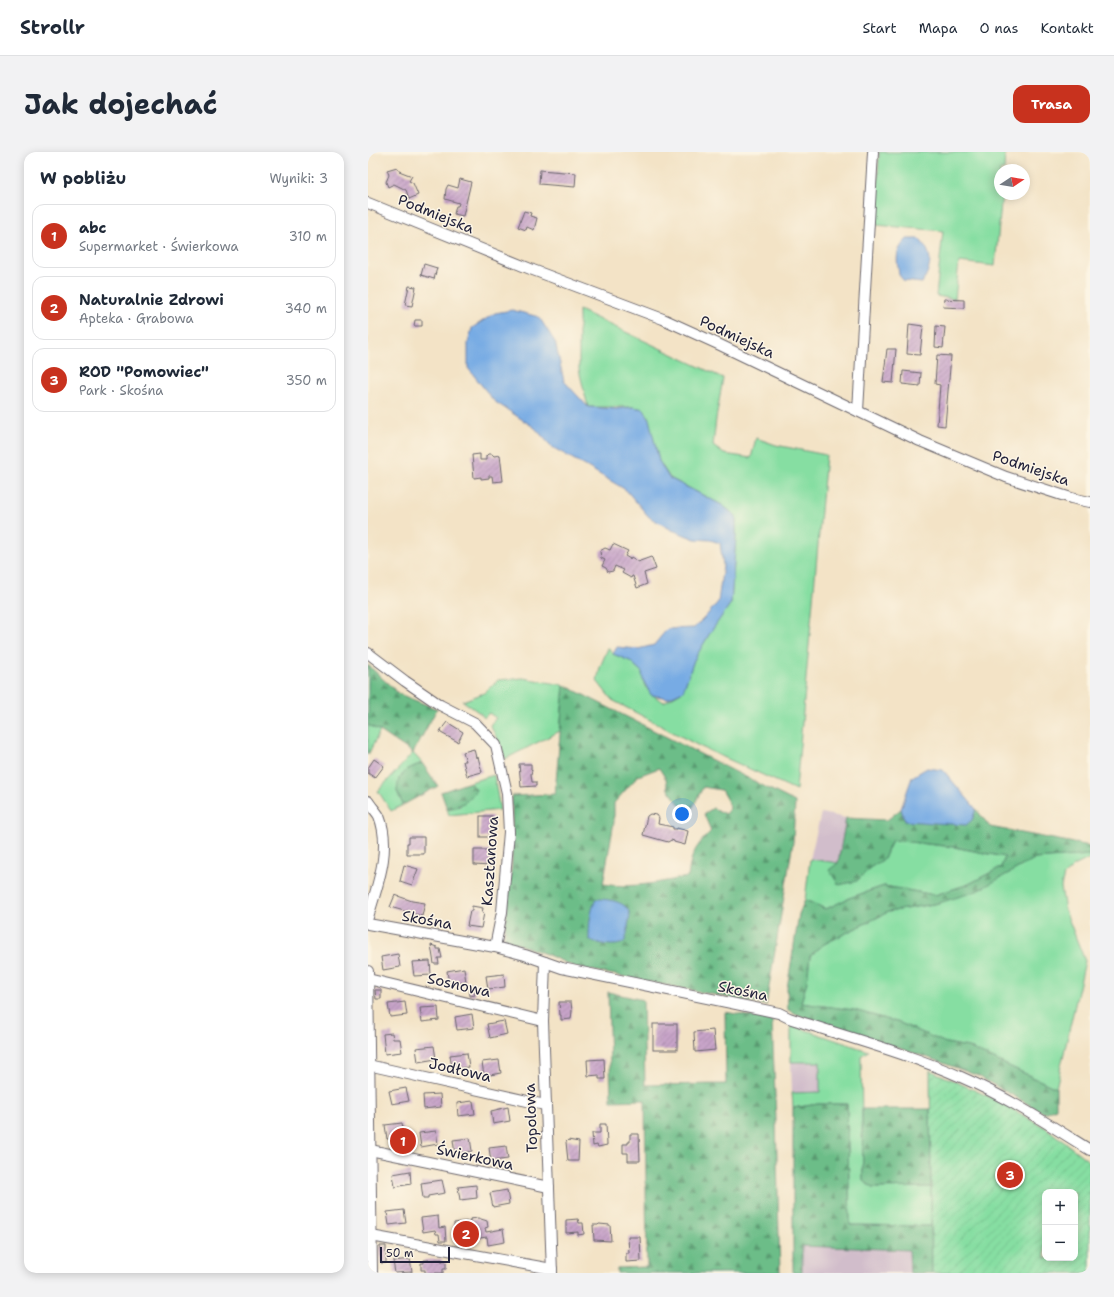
<!DOCTYPE html>
<html lang="pl">
<head>
<meta charset="utf-8">
<style>
  :root { --surface:#fff; --page:#f2f2f3; --text:#1f2937; --muted:#747a83; --line:#e0e1e3; --accent:#c8321e }
  body { margin:0; font-family:"Shantell Sans",sans-serif; background:var(--page); color:var(--text) }
  .controls { position:absolute; right:12px; bottom:12px; display:grid; overflow:hidden; border-radius:8px; box-shadow:0 2px 10px #0003 }
  .controls button { width:36px; height:36px; display:grid; place-items:center; padding:0; border:0; border-bottom:1px solid var(--line); background:var(--surface); color:var(--text); font:20px sans-serif }
  .compass { position:absolute; left:626px; top:12px; width:36px; height:36px; border-radius:50%; background:var(--surface); box-shadow:0 2px 10px #0003; rotate:78deg }
  .scale { position:absolute; left:12px; bottom:10px; width:70px; box-sizing:border-box; padding-left:4px; border:2px solid #22223b; border-top:0; font-size:11px; line-height:14px; white-space:nowrap; color:#22223b; -webkit-text-stroke:3px #fcf5e5; paint-order:stroke }
  .you { position:absolute; left:314px; top:662px; width:14px; height:14px; margin:-10px; border:3px solid #fff; border-radius:50%; background:#1a73e8; box-shadow:0 0 0 6px #1a73e833 }
  .badge { display:grid; place-items:center; width:26px; height:26px; border-radius:50%; background:var(--accent); color:#fff; font-size:13px; font-weight:700 }
  .pin { position:absolute; translate:-50% -50%; border:2px solid #fff; box-shadow:0 1px 4px #0006 }
  .list { margin:0; padding:0; list-style:none }
  h2 { display:flex; justify-content:space-between; align-items:center; height:52px; margin:0; padding:0 16px; font-size:17px }
  h2 small { font-size:13px; font-weight:400; color:var(--muted) }
  .list li { display:grid; grid-template-columns:26px 1fr auto; gap:12px; align-items:center; box-sizing:border-box; height:64px; margin:0 8px 8px; padding:0 8px; border:1px solid var(--line); border-radius:12px }
  .list b { display:block; font-size:15px; white-space:nowrap }
  .list p { margin:0; font-size:13px; white-space:nowrap; color:var(--muted) }
  .list em { font-size:13px; font-style:normal; color:var(--muted) }
  .map { position:relative; flex:none; width:722px; height:1121px; overflow:hidden; border-radius:12px }
  header { display:flex; align-items:center; gap:24px; box-sizing:border-box; height:56px; padding:0 20px; background:var(--surface); border-bottom:1px solid var(--line) }
  header strong { font-size:19px }
  nav { display:flex; gap:22px; margin-inline-start:auto; font-size:14px }
  .intro { display:flex; align-items:center; justify-content:space-between; box-sizing:border-box; height:96px; padding:0 24px }
  h1 { margin:0; font-size:28px }
  .button { padding:10px 18px; border-radius:12px; background:var(--accent); color:#fff; font-size:14px; font-weight:700 }
  main { display:flex; gap:24px; padding:0 24px }
  aside { flex:1; background:var(--surface); border-radius:12px; box-shadow:0 2px 10px #0003 }
  .map>svg:first-child { display:block }
</style>
</head>
<body>
<header>
<strong>Strollr</strong>
<nav><a>Start</a><a>Mapa</a><a>O nas</a><a>Kontakt</a></nav>
</header>
<div class="intro"><h1>Jak dojechać</h1><a class="button">Trasa</a></div>
<main>
<aside>
<h2>W pobliżu<small>Wyniki: 3</small></h2>
<ul class="list">
<li><span class="badge">1</span><div><b>abc</b><p>Supermarket · Świerkowa</p></div><em>310 m</em></li>
<li><span class="badge">2</span><div><b>Naturalnie Zdrowi</b><p>Apteka · Grabowa</p></div><em>340 m</em></li>
<li><span class="badge">3</span><div><b>ROD &quot;Pomowiec&quot;</b><p>Park · Skośna</p></div><em>350 m</em></li>
</ul>
</aside>
<div class="map">
<svg width="722" height="1121" viewBox="0 0 722 1121">
  <defs>
    <pattern id="forest-firs" width="22" height="20" patternUnits="userSpaceOnUse"><rect width="22" height="20" fill="#6cbd88"/><path d="M5 1l3.5 6h-7zM16 11l3.5 6h-7z" fill="#589970"/></pattern>
    <pattern id="garden-furrows" width="10" height="10" patternUnits="userSpaceOnUse"><rect width="10" height="10" fill="#86dea2"/><path d="M-1 1l2-2M0 10L10 0M9 11l2-2" fill="none" stroke="#73be8c"/></pattern>
    <pattern id="building-hatch" width="6" height="6" patternUnits="userSpaceOnUse"><rect width="6" height="6" fill="#c8a4c9"/><path d="M-1 1l2-2M0 6l6-6M5 7l2-2" fill="none" stroke="#a285a4"/></pattern>
  </defs>
  <rect width="100%" height="100%" fill="#fcf5e5"/>
  <filter id="ink" filterUnits="userSpaceOnUse"><feTurbulence type="fractalNoise" baseFrequency=".025" numOctaves="2"/><feDisplacementMap in="SourceGraphic" scale="8" xChannelSelector="R" yChannelSelector="G"/><feConvolveMatrix kernelMatrix="1 2 1 2 8 2 1 2 1" color-interpolation-filters="sRGB"/></filter>
  <filter id="wash" filterUnits="userSpaceOnUse"><feTurbulence type="fractalNoise" baseFrequency=".012" numOctaves="4" result="noise"/><feDisplacementMap in="SourceGraphic" scale="16" xChannelSelector="R" yChannelSelector="G"/><feGaussianBlur stdDeviation="0.9" result="paint"/><feColorMatrix in="noise" values="0 0 0 0 0 0 0 0 0 0 0 0 0 0 0 0 0 1.4 0 .05"/><feComposite in="paint" operator="in"/></filter>
  <g filter="url(#wash)">
    <rect width="100%" height="100%" fill="#f3e3c6"/>
    <g fill="#d1bdcb">
      <polygon points="453,661 478,666 470,711 442,707"/>
      <polygon points="423,910 452,910 452,940 424,941"/>
      <polygon points="563,1074 564,1121 425,1121 425,1075"/>
    </g>
    <g fill="#86dea2" stroke="#54806e">
      <polygon points="511,0 637,0 636,18 632,18 632,42 634,42 627,114 591,110 587,147 568,144 575,79 508,73"/>
      <path d="M211 158 355 226 348 267 345 294 356 302 383 306 388 286 408 293 458 303 428 638 331 594 244 548 229 529 232 515 240 496 245 502 262 509 274 520C276 537 281 542 296 550L315 539 326 508 342 481 363 451 368 385V364L354 353 302 326 291 309 280 264 276 257 265 255H220L211 218Z"/>
      <polygon points="155,526 196,533 192,579 137,607 133,594 122,573 128,566 121,561 116,566 113,562 95,549 116,541 130,528"/>
      <polygon points="0,573 12,579 0,603"/>
      <polygon points="45,601 54,611 40,617 29,639 35,653 23,659 10,639"/>
      <polygon points="126,623 132,658 81,663 79,657 92,654 108,638 102,630"/>
      <polygon points="524,688 586,695 637,705 633,715 601,732 567,743 516,734 481,746 458,757 437,748 442,707 470,711 489,729 503,715 516,707"/>
      <polygon points="722,703 722,706 706,714 696,723 693,735 697,758 717,809 688,936 600,895 578,891 532,871 486,858 433,851 439,829 442,804 456,792 520,760 571,751 643,720 666,707"/>
      <polygon points="423,873 500,899 493,904 495,1028 504,1036 563,1035 563,1074 482,1073 479,952 450,952 425,956 424,941 452,940 452,910 423,910"/>
    </g>
    <g fill="url(#forest-firs)" stroke="#477062" fill-rule="evenodd">
      <polygon points="0,513 31,542 69,557 45,601 12,579 0,573"/>
      <path d="M196 533 427 650 425 690 398 853 207 815 178 802 136 787 144 711V644L187 642ZM291 616 298 627 300 637 315 657 325 655 335 635 353 638 360 650 362 656 357 662 345 656 336 662 343 679C327 695 323 702 320 725 292 730 264 737 235 732L246 670V651L270 624Z"/>
      <polygon points="54,611 70,634 35,653 29,639 31,626 40,617"/>
      <path d="M102 630 108 638C99 651 94 653 79 657L73 640Z"/>
      <polygon points="533,657 537,669 604,668 608,657 622,675 722,694 722,703 666,707 609,739 571,751 520,760 456,792 442,804 439,829 433,851 486,858 532,871 578,891 600,895 688,936 688,956 676,961 610,924 567,908 433,864 420,858 419,836 431,762 437,748 458,757 481,746 516,734 567,743 601,732 633,715 637,705 586,695 524,688 516,707 503,715 489,729 471,733 461,718 470,711 478,666 519,668"/>
      <polygon points="240,840 275,848 277,933 358,932 357,860 404,868 408,968 412,1121 249,1121 249,1116 279,1115 277,948 243,949"/>
      <polygon points="450,952 479,952 482,1073 563,1074 564,1121 542,1121 541,1098 434,1094 434,1121 425,1121 425,956"/>
      <polygon points="494,957 562,957 563,1035 504,1036 495,1028"/>
    </g>
    <path fill="url(#garden-furrows)" stroke="#54806e" fill-rule="evenodd" d="M562 918 624 946 678 976 722 1010V1121H564ZM677 1040H707V1106H677Z"/>
    <g fill="#77abe4" stroke="#4c6690">
      <path d="M539 87H551C566 102 564 114 554 131L536 129 531 123C529 107 526 100 539 87Z"/>
      <polygon points="144,158 171,165 187,190 196,229 220,255 248,257 265,255 276,257 281,267 291,309 301,326 354,353 368,364 368,385 363,451 342,481 326,508 315,539 300,546 283,543 275,528 274,520 262,509 245,502 249,495 270,497 286,493 299,477 326,476 339,463 350,450 355,413 352,391 342,388 327,387 304,378 281,365 258,338 221,316 184,295 167,276 126,249 100,216 100,191 104,176 127,161"/>
      <polygon points="559,616 575,618 608,657 604,668 598,673 537,669 533,657 544,625"/>
      <path d="M228 747C239 747 260 749 262 763 262 766 260 772 260 775 259 780 259 786 256 790 249 796 228 792 221 787 221 772 222 760 228 747Z"/>
    </g>
    <g id="blocks">
      <g fill="url(#building-hatch)">
        <polygon points="29,15 31,19 44,24 41,29 45,31 50,43 41,47 38,38 26,32 20,35 18,30 21,23 19,18"/>
        <polygon points="172,18 208,21 207,35 171,32"/>
        <polygon points="92,27 103,30 95,64 86,62 88,54 90,54 91,51 77,47 78,37 80,33 90,36"/>
        <polygon points="156,59 163,61 162,64 169,66 166,78 159,75 158,78 150,75"/>
        <polygon points="56,112 69,116 66,127 53,123"/>
        <polygon points="41,134 48,135 44,154 37,153"/>
        <polygon points="576,147 596,148 596,156 575,155"/>
        <polygon points="47,168 54,168 54,174 46,174"/>
        <polygon points="541,172 555,174 552,203 539,202"/>
        <polygon points="568,174 577,175 575,196 567,195"/>
        <polygon points="519,197 528,197 525,231 515,230"/>
        <polygon points="569,203 583,204 577,274 569,273 572,233 567,232"/>
        <polygon points="535,219 553,221 552,234 534,232"/>
        <polygon points="112,302 112,308 118,308 118,304 120,302 124,302 126,304 132,303 135,329 125,330 124,324 121,324 121,326 113,327 113,325 106,326 104,303"/>
        <polygon points="245,392 260,399 257,404 262,407 263,405 271,410 272,409 283,405 284,406 288,417 276,421 279,432 269,436 265,424 264,424 263,426 254,421 256,418 247,414 245,419 240,420 238,416 234,414 237,408 233,406 232,399 237,396 242,398"/>
        <polygon points="79,570 95,580 90,590 73,581 72,579"/>
        <polygon points="106,597 108,606 110,605 114,620 99,624 95,609 98,609 95,600"/>
        <polygon points="6,607 16,614 7,626 0,621 0,616"/>
        <polygon points="151,612 163,612 163,617 164,618 163,622 164,630 168,630 168,634 153,635"/>
        <polygon points="282,662 289,663 291,666 290,672 305,675 305,677 309,677 309,676 320,679 317,693 306,690 306,689 303,688 300,690 275,683 279,664"/>
        <rect x="112" y="664" width="12" height="21"/>
        <polygon points="41,685 56,685 56,702 39,702 39,691 41,691"/>
        <polygon points="106,698 122,698 123,714 106,713"/>
        <polygon points="36,713 50,717 44,733 32,729"/>
        <polygon points="27,743 44,749 57,751 54,764 22,755"/>
        <polygon points="104,754 115,756 114,761 116,761 113,776 99,774 102,759 104,759"/>
        <polygon points="63,793 69,795 69,797 72,797 74,806 70,806 71,812 66,812"/>
        <polygon points="30,802 32,815 15,818 13,805"/>
        <polygon points="62,809 63,823 46,824 44,810"/>
        <polygon points="96,816 98,830 81,832 79,819"/>
        <polygon points="136,822 137,835 120,837 118,824"/>
        <polygon points="106,833 107,843 102,844 101,834"/>
        <polygon points="7,838 13,838 13,847 8,847"/>
        <polygon points="37,850 39,863 22,865 20,852"/>
        <polygon points="191,850 203,850 204,859 203,867 193,868 193,863 192,863"/>
        <polygon points="70,855 71,868 54,870 52,856"/>
        <polygon points="104,862 106,876 89,878 87,865"/>
        <polygon points="136,869 139,882 122,886 119,872"/>
        <rect x="285" y="872" width="24" height="26"/>
        <polygon points="345,878 347,898 327,900 326,880"/>
        <polygon points="24,881 25,887 32,887 34,900 17,902 15,882"/>
        <polygon points="66,894 68,907 50,910 48,896"/>
        <polygon points="99,901 101,915 84,917 82,903"/>
        <polygon points="236,907 237,927 231,927 231,923 220,924 219,908"/>
        <polygon points="131,908 133,921 116,924 114,910"/>
        <polygon points="38,936 41,949 24,952 21,939"/>
        <polygon points="72,942 73,955 56,957 55,943"/>
        <polygon points="105,949 107,962 90,964 89,951"/>
        <polygon points="140,955 142,969 125,972 123,959"/>
        <polygon points="34,971 36,981 38,981 40,993 30,992 29,986 19,987 17,973"/>
        <polygon points="232,972 238,972 239,993 230,995 229,993 225,994 224,981 232,981"/>
        <polygon points="68,979 70,992 53,995 51,981"/>
        <polygon points="262,982 271,982 272,1009 260,1009 260,1001 255,1001 255,992 260,992 260,990 262,990"/>
        <polygon points="102,986 104,999 87,1002 85,988"/>
        <polygon points="200,988 211,990 210,1009 200,1009 198,990"/>
        <polygon points="138,994 140,1007 123,1009 121,996"/>
        <polygon points="42,1019 43,1032 27,1035 25,1022"/>
        <polygon points="74,1028 77,1041 60,1044 60,1046 55,1046 53,1031"/>
        <polygon points="108,1033 109,1046 92,1048 90,1035"/>
        <polygon points="139,1038 141,1052 125,1055 122,1041"/>
        <polygon points="36,1058 38,1071 21,1073 19,1060"/>
        <polygon points="70,1064 71,1076 77,1075 78,1089 72,1089 71,1082 68,1082 67,1078 55,1080 53,1066"/>
        <polygon points="110,1066 119,1069 120,1075 117,1076 118,1080 135,1077 137,1090 120,1093 119,1085 105,1087 104,1082 87,1085 86,1071 102,1069 102,1067"/>
        <polygon points="210,1067 211,1071 215,1071 216,1082 210,1083 210,1080 198,1081 198,1068"/>
        <polygon points="231,1072 242,1073 243,1089 226,1088 225,1073 230,1073"/>
        <polygon points="260,1085 272,1085 273,1109 258,1110 258,1101 261,1101"/>
        <polygon points="12,1094 18,1094 18,1111 13,1111"/>
        <polygon points="42,1107 44,1120 27,1121 25,1109"/>
        <polygon points="74,1107 74,1110 78,1110 78,1117 75,1117 75,1121 57,1121 57,1118 53,1118 53,1111 56,1111 56,1108"/>
      </g>
    </g>
  </g>
  <g filter="url(#ink)">
    <use href="#blocks" fill-opacity="0" stroke="#6b666c" stroke-width="1"/>
    <g fill="none" stroke-linecap="round" stroke-linejoin="round">
      <g stroke="#6b666c" stroke-width="12">
        <g id="street">
          <polyline points="0,51 165,118 295,167 350,192 552,289 638,325 703,346 722,350"/>
          <polyline points="490,259 505,0"/>
          <polyline points="0,501 37,529 72,553 107,571 128,593 139,641 141,680 134,760 127,795"/>
          <path d="M0 649C3 654 8 659 11 664 24 697 9 734 0 765"/>
          <path d="M0 772 127 795 157 803 194 816 411 861 421 866C478 885 539 901 593 925 639 945 680 972 722 998"/>
          <polyline points="177,810 175,869 184,1121"/>
          <polyline points="0,819 4,1121"/>
          <polyline points="0,827 175,869"/>
          <polyline points="0,913 177,953"/>
          <polyline points="2,998 181,1035"/>
          <polyline points="3,1084 184,1117"/>
        </g>
      </g>
      <use href="#street" stroke="#fff" stroke-width="10"/>
    </g>
  </g>
  <g text-anchor="middle" dominant-baseline="central" stroke-width="3" stroke-linejoin="round" paint-order="stroke">
    <g font-size="15" fill="#22223b" stroke="#fcf5e5">
      <text transform="translate(68 62) rotate(22)">Podmiejska</text>
      <text transform="translate(369 185) rotate(25)">Podmiejska</text>
      <text transform="translate(663 316) rotate(19)">Podmiejska</text>
      <text transform="translate(122 709) rotate(-86)">Kasztanowa</text>
      <text transform="translate(59 768) rotate(10)">Skośna</text>
      <text transform="translate(91 833) rotate(13)">Sosnowa</text>
      <text transform="translate(375 839) rotate(11)">Skośna</text>
      <text transform="translate(92 918) rotate(13)">Jodłowa</text>
      <text transform="translate(163 966) rotate(-92)">Topolowa</text>
      <text transform="translate(107 1005) rotate(12)">Świerkowa</text>
    </g>
  </g>
</svg>
<div class="controls">
<button>+</button>
<button>−</button>
</div>
<svg class="compass" viewBox="-18 -18 36 36"><path d="M0-13l5 13h-10z" fill="#e53935"/><path d="M0 13l5-13h-10z" fill="#747a83"/></svg>
<div class="scale">50 m</div>
<div class="you"></div>
<div class="pin badge" style="left:35px;top:989px">1</div>
<div class="pin badge" style="left:98px;top:1082px">2</div>
<div class="pin badge" style="left:642px;top:1023px">3</div>
</div>
</main>
</body>
</html>
